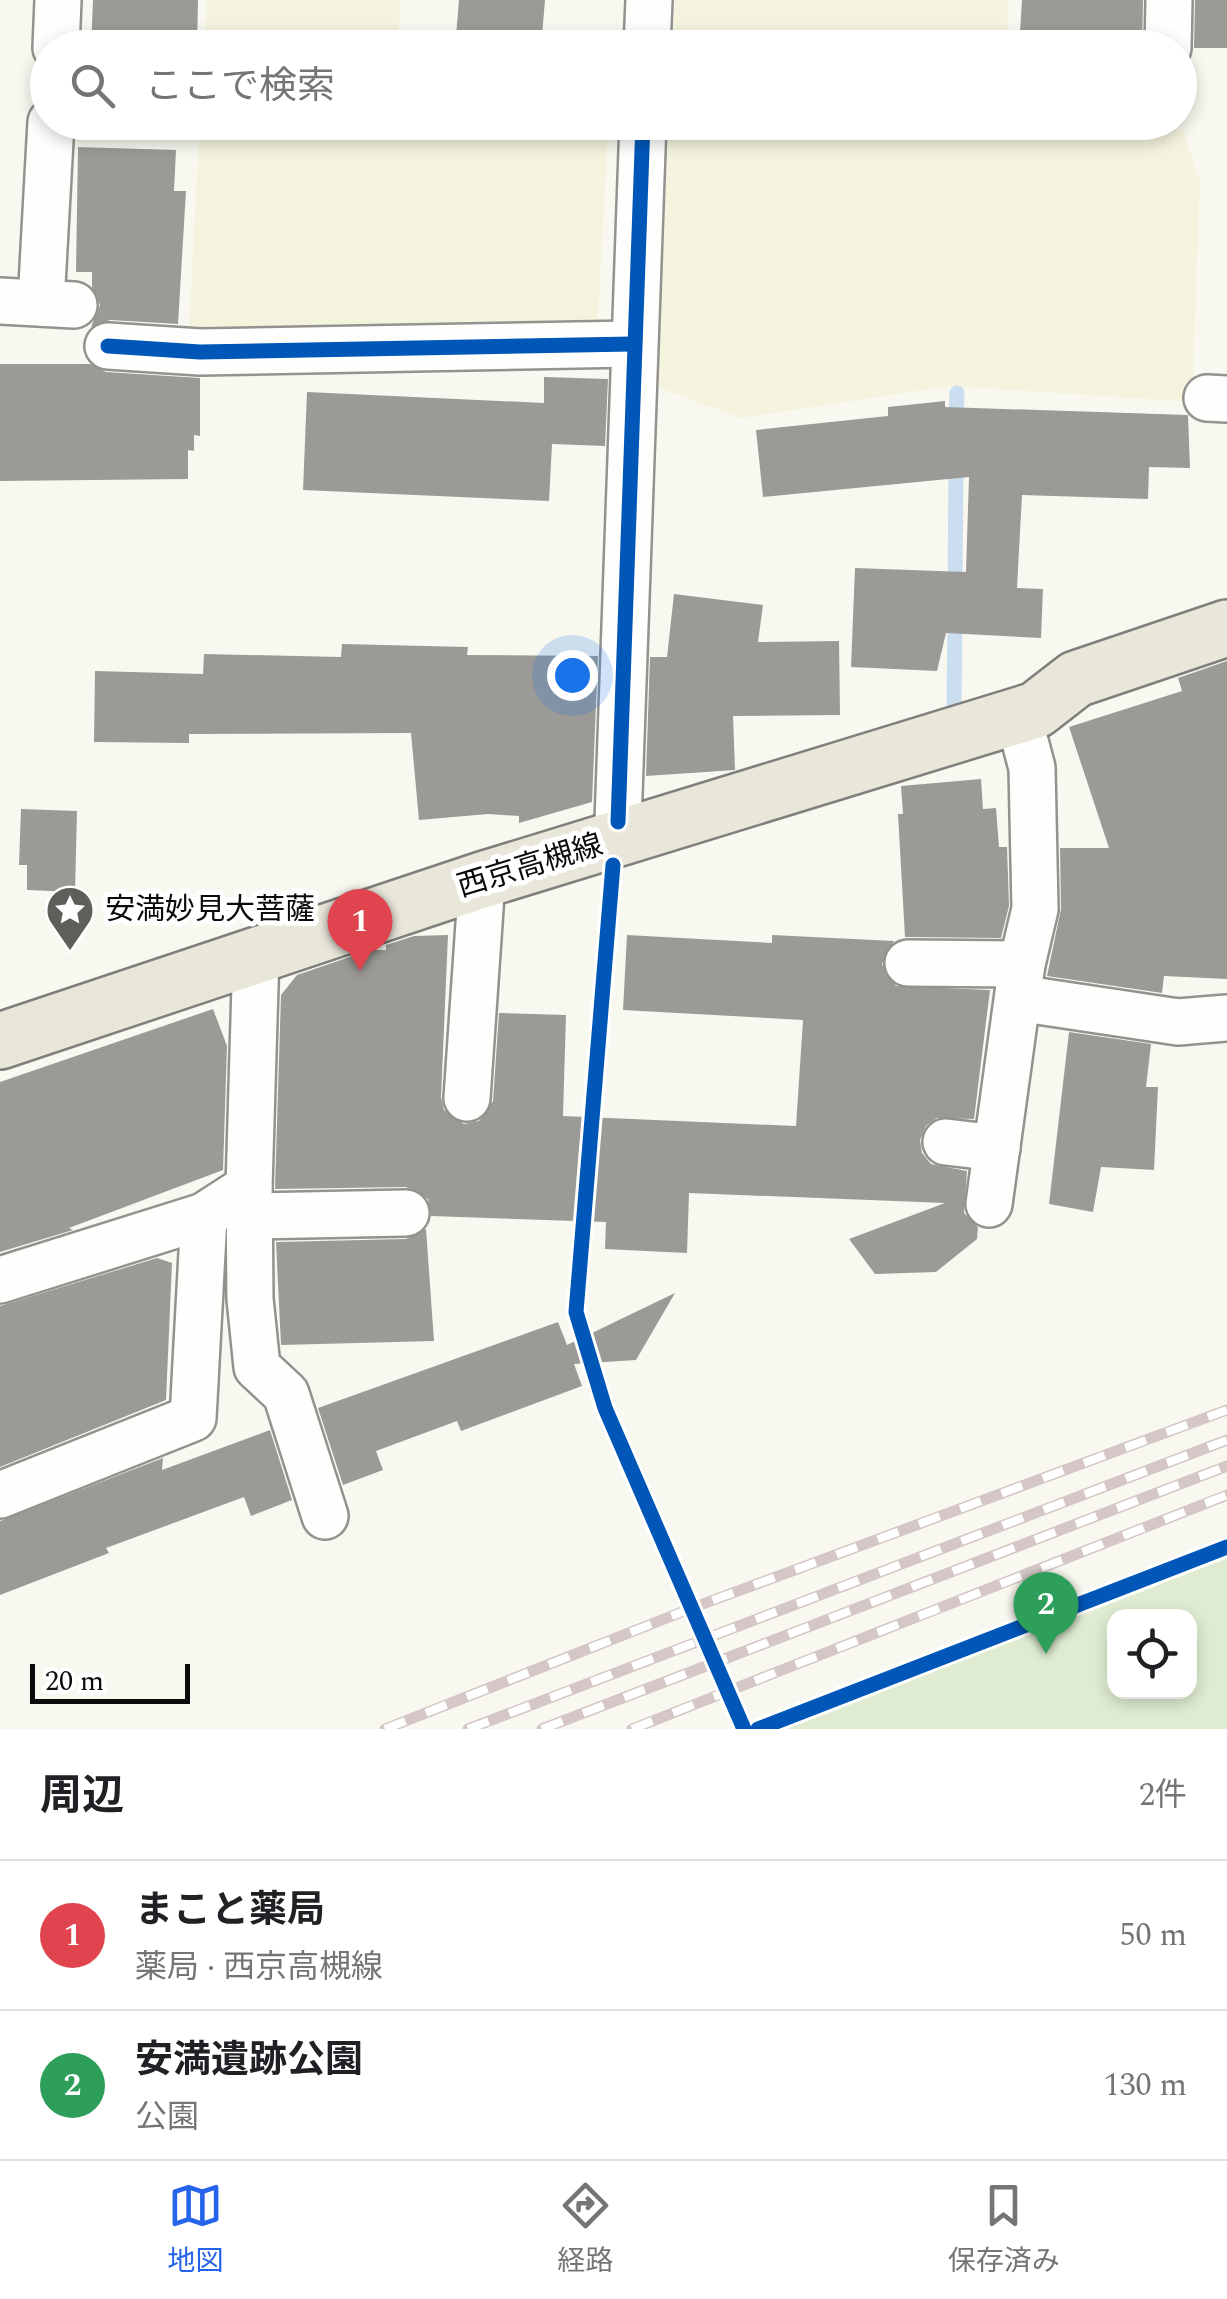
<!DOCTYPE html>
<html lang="ja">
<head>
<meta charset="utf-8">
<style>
  :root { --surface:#fff; --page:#f6f6f6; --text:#202124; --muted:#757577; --line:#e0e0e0; --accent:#2563eb }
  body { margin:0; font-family:Spectral,"Noto Sans JP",serif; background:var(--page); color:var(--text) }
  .controls { position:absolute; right:30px; bottom:30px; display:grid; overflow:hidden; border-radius:20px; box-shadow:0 5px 15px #0003 }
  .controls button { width:90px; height:90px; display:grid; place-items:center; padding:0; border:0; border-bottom:2px solid var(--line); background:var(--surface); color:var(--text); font:50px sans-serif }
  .scale { position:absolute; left:30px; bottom:25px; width:160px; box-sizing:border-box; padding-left:10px; border:5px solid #0b0b0b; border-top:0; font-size:28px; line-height:35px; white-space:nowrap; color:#0b0b0b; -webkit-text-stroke:8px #fff; paint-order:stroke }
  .you { position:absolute; left:572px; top:675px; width:35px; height:35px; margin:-25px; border:8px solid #fff; border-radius:50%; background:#1a73e8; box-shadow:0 0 0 15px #1a73e833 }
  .badge { display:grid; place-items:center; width:65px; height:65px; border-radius:50%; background:var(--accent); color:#fff; font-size:32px; font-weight:700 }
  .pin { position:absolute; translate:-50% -82px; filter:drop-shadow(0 2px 5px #0008) }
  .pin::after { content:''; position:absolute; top:52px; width:35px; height:30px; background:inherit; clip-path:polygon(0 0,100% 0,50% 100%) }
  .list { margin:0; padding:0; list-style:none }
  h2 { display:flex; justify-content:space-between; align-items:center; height:130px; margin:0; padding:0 40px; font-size:42px }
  h2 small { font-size:32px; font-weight:400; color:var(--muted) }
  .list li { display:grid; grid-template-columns:65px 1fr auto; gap:30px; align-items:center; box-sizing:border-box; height:150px; padding:0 40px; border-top:2px solid var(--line) }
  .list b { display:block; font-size:38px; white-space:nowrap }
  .list p { margin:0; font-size:32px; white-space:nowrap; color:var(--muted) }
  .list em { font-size:32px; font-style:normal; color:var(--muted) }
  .icon { flex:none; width:55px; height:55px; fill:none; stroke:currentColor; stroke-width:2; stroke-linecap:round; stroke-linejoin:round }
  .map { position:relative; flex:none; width:1227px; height:1729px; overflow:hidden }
  .search { position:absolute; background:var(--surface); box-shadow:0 5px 15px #0003; left:30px; right:30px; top:30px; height:110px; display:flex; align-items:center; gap:25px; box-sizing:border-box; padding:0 35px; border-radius:55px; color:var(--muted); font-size:38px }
  .sheet { height:430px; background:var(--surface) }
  nav { display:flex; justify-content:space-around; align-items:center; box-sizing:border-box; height:140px; border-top:2px solid var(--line); background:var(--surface); font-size:28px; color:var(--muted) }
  nav a { display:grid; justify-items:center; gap:5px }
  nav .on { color:var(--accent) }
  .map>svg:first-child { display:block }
</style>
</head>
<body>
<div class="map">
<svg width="1227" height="1729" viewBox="0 0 1227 1729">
  <rect width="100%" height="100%" fill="#f9f8f0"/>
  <g fill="#f4f4de">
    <polygon points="207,0 401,0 397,47 204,47"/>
    <polygon points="675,0 1008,0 1007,47 673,47"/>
    <polygon points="530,122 608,129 598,319 188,343 200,123"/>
    <polygon points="1124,122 1183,130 1200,181 1192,402 950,386 741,418 657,387 669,123"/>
  </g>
  <path fill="#dfecd2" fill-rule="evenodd" d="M1227 1558V1729H781ZM1114 1616H1190V1692H1114Z"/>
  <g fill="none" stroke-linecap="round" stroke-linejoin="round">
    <g stroke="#cadeef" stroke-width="15">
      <polyline points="956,424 957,393"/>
      <polyline points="955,589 956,462"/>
      <polyline points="954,705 955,617"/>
    </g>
  </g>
  <g fill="#9c9a96">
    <polygon points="93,0 198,0 197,48 91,48"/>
    <polygon points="459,0 545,0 541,48 455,48"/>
    <polygon points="1022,0 1143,0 1142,48 1019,48"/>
    <polygon points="1195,0 1227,0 1227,48 1194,48"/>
    <polygon points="78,147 176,150 174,191 186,191 178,324 110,320 91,327 100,305 92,287 92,272 76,272"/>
    <polygon points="0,364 90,364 106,372 200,378 200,436 194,435 194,451 188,450 188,479 0,481"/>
    <polygon points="544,377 608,379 605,446 552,444 549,501 303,490 307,392 544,403"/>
    <polygon points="945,401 945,407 1188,415 1190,468 1149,467 1148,499 1022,495 1017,588 1043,589 1041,638 946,633 937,671 851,667 855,568 966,572 969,477 763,497 756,430 888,416 888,407"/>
    <polygon points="674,594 763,605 758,642 839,641 840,715 733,716 735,770 646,776 650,657 667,657"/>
    <polygon points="342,644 468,647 467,655 598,656 592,802 519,823 519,816 488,814 419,820 411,733 189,734 189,743 94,742 95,671 203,674 204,654 341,657"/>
    <polygon points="1227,661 1227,979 1164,976 1162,993 1047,976 1061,909 1060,848 1109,848 1069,727 1182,691 1178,678"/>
    <polygon points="981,779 983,809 996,808 999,847 1007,847 1009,906 1001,938 905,937 898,814 903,814 901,786"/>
    <polygon points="21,809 77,811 75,892 27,890 27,865 19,865"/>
    <polygon points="448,935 441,1097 444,1110 464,1124 479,1121 493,1101 499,1013 566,1015 563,1116 796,1126 803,1020 623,1010 627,935 772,943 772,935 894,941 882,964 896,986 990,990 974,1119 937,1118 926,1126 920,1140 922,1153 931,1164 967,1171 964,1213 978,1227 977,1239 936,1272 875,1274 849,1239 945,1203 689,1193 687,1253 605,1249 606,1222 431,1216 428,1199 406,1187 275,1189 281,995 297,975 370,950 386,950 386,945 414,936"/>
    <polygon points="213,1009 227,1046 223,1170 69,1228 73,1230 0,1252 0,1082"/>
    <polygon points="1069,1032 1151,1044 1146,1087 1158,1087 1154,1170 1101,1167 1093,1212 1049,1204"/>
    <polygon points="426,1229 434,1341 281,1345 276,1242 406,1239"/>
    <polygon points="157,1258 172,1263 166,1400 0,1467 0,1306"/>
    <polygon points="675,1293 636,1360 574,1364 582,1386 461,1431 457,1421 376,1451 383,1470 343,1485 318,1408 558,1322 567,1345"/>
    <polygon points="270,1430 292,1500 251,1516 244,1497 106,1548 109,1553 0,1595 0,1521 163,1458 162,1470"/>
  </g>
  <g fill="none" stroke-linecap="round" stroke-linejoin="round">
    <g stroke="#92928e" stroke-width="50">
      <g id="street">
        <polyline points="56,48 58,0"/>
        <polyline points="647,48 649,0"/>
        <polyline points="1168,48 1169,0"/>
        <polyline points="0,301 74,305"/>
        <polyline points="41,303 51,122"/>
        <polyline points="108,346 200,352 632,344"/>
        <polyline points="1207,398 1227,399"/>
        <polyline points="618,822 643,122"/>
        <polyline points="908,963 1022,964"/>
        <polyline points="1018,998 1178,1022 1227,1018"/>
        <polyline points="467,1098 482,880"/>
        <polyline points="946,1142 997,1148"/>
        <polyline points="249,1187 250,1299 257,1367 286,1394 325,1516"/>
        <polyline points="989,1204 1022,964 1035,909 1032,768 1018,715"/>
        <polyline points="252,1216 406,1213"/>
        <polyline points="0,1280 204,1216 249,1187 256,953"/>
        <polyline points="0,1495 193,1418 204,1216"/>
      </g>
    </g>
    <g stroke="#7f7f7b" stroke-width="60">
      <polyline id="primary" points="0,1041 482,880 1036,710 1076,679 1227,628"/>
    </g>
    <use href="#street" stroke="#fefefd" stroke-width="45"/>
    <use href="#primary" stroke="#e9e7da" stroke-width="55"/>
    <g stroke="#d4c7c5" stroke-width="11">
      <g id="rail">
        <polyline points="385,1729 692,1608 1227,1410"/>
        <polyline points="468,1729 1227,1440"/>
        <polyline points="542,1729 1227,1466"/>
        <polyline points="632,1729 1227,1495"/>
      </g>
    </g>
    <use href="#rail" stroke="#fff" stroke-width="8" stroke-dasharray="22" stroke-linecap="butt"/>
    <g stroke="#fff" stroke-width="21">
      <g id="cycleway">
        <polyline points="108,346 200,352 632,344"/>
        <polyline points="618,822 643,122"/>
        <polyline points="613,865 576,1312 605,1408 744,1729"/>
        <polyline points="758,1729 1227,1547"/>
      </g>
    </g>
    <use href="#cycleway" stroke="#0057b8" stroke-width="15"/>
  </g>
  <defs>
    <g id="sight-pin" transform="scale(2.5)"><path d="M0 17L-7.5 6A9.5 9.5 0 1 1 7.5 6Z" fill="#5e5e5b" stroke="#fff"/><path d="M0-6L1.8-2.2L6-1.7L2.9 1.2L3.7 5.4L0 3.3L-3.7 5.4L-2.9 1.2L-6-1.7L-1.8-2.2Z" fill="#fff"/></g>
  </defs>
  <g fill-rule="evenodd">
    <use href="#sight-pin" x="70" y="910"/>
  </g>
  <g text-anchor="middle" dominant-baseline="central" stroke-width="10" stroke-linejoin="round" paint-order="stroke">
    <g font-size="30" fill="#0b0b0b" stroke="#fff">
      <text transform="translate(530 866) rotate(-17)">西京高槻線</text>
    </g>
    <g font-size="30" fill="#0b0b0b" stroke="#fff" text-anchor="start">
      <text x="105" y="910">安満妙見大菩薩</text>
    </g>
  </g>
</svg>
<div class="controls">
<button><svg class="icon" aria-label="locate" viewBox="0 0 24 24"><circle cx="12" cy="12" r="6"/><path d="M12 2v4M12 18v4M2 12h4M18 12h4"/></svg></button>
</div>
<div class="scale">20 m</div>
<div class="you"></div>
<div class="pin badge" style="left:360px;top:971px;background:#e0444e">1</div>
<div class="pin badge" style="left:1046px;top:1654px;background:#2e9e5b">2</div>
<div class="search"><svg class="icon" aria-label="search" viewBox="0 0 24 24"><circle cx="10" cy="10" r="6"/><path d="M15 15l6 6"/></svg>ここで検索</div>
</div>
<section class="sheet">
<h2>周辺<small>2件</small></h2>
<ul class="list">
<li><span class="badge" style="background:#e0444e">1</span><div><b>まこと薬局</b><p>薬局 · 西京高槻線</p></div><em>50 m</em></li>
<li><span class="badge" style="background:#2e9e5b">2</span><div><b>安満遺跡公園</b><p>公園</p></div><em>130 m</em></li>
</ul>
</section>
<nav>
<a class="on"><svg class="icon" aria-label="map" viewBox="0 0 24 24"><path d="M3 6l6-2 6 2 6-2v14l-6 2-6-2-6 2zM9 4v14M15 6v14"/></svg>地図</a>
<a><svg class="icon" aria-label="directions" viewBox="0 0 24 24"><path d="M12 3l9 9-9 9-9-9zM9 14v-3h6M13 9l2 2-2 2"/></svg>経路</a>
<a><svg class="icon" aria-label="saved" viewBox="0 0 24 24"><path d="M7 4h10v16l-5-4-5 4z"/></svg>保存済み</a>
</nav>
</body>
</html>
